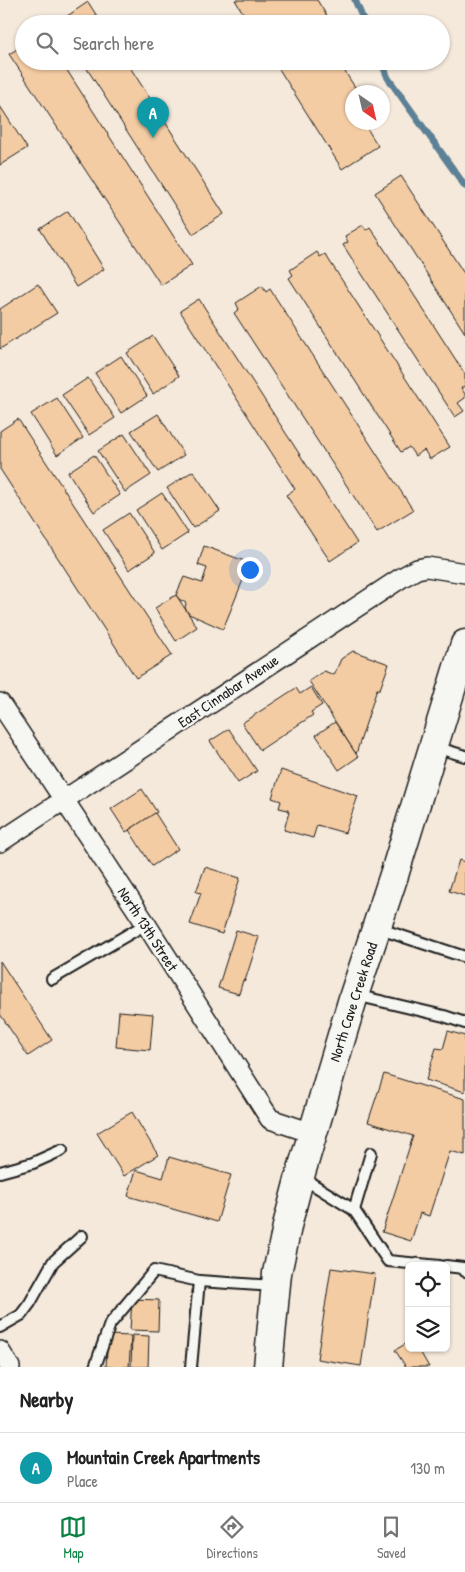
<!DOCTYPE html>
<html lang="en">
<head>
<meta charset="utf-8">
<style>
  :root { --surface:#fff; --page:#f6f6f6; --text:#222; --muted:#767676; --line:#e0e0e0; --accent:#0b8043 }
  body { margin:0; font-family:"Patrick Hand",sans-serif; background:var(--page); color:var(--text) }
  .controls { position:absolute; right:15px; bottom:15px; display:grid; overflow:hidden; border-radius:8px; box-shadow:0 1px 4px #0004 }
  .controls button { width:45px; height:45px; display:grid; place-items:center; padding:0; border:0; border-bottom:1px solid var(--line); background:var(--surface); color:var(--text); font:25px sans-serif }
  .compass { position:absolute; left:345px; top:85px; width:45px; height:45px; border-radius:50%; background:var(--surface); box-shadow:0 1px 4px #0004; rotate:146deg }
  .you { position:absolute; left:249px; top:569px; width:18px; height:18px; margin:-12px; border:4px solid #fff; border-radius:50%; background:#1a73e8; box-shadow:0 0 0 8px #1a73e833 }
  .badge { display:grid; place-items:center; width:32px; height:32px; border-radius:50%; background:var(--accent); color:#fff; font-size:16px; font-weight:700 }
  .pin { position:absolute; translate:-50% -41px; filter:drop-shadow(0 1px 2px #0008) }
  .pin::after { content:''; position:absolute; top:26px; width:18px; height:15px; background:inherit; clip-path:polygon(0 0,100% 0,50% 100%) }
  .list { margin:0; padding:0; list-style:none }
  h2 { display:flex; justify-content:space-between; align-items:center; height:65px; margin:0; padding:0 20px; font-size:21px }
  h2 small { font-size:16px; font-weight:400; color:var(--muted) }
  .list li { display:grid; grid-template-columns:32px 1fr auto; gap:15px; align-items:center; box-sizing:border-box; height:70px; padding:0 20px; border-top:1px solid var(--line) }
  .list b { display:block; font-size:19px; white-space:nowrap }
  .list p { margin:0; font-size:16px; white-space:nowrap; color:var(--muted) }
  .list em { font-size:16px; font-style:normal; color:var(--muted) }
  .icon { flex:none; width:28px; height:28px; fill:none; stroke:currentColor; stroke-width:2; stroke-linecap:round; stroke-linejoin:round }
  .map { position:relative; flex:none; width:465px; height:1367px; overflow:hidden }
  .search { position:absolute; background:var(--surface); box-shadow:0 1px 4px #0004; left:15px; right:15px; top:15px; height:55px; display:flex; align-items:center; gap:12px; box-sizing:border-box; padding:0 18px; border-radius:28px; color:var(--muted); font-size:19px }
  .sheet { height:135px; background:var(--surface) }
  nav { display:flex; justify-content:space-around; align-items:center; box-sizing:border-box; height:70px; border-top:1px solid var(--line); background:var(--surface); font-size:14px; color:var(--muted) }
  nav a { display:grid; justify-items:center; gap:2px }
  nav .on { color:var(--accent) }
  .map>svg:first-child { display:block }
</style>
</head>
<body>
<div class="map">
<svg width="465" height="1367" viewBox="0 0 465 1367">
  <rect width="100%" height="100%" fill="#f5e9db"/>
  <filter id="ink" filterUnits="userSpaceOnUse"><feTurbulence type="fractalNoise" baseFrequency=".02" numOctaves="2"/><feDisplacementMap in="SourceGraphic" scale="10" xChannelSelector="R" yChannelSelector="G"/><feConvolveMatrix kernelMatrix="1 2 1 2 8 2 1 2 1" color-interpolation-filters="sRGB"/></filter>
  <g filter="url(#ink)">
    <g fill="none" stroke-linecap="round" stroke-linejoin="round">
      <g stroke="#5b8095" stroke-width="7">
        <polyline points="355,0 365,24"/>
        <polyline points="381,61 388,78 465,186"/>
      </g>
    </g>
    <g fill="#f4cca4" stroke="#1c1c1c">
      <polygon points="235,0 317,0 332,24 250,24"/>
      <polygon points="88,2 102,24 57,24 57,23"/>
      <polygon points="24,45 24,61 61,61 192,265 161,285 9,54"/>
      <polygon points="82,61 126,61 224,214 193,234"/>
      <polygon points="274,61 338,61 358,92 352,92 352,122 363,122 378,146 342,169"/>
      <polygon points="0,106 27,148 0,165"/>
      <polygon points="401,176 465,275 465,333 375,193"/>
      <polygon points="68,211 104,269 76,287 40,229"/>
      <polygon points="363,225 366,230 370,227 465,374 465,386 461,388 465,394 465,398 458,403 464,411 455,417 343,245 348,242 345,236"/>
      <polygon points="317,252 320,257 325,254 450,447 430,459 424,450 415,456 409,447 401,452 289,278 293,275 290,270"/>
      <polygon points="38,284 57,313 0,349 0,309"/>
      <polygon points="262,286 266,292 270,289 413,510 377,532 234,313 239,309 236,303"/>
      <polygon points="199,299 357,543 330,561 286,495 295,489 180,311"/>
      <polygon points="153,336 179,376 153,394 127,353"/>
      <polygon points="121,356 147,396 121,413 95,373"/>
      <polygon points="88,378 115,418 89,435 62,395"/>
      <polygon points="57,398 83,438 57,455 31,414"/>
      <polygon points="158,414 184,455 158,472 131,431"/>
      <polygon points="18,419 172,655 136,678 0,469 0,431"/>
      <polygon points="124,434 151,475 125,492 98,451"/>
      <polygon points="94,455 120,495 94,512 68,472"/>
      <polygon points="193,471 220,511 193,528 167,488"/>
      <polygon points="162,493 188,533 162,550 136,510"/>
      <polygon points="129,513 155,553 129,570 103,530"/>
      <polygon points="204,546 250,563 223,629 189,614 185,608 186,603 179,599 176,595 184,577 202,583 207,568 198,565"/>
      <polygon points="176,595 197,627 176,641 155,608"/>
      <polygon points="353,651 389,664 380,689 377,689 356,754 309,681 324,671 334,675 341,659"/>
      <polygon points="311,687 322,705 311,712 313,715 260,750 242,723 296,688 300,694"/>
      <polygon points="335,722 358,757 339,770 316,735"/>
      <polygon points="229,729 257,771 238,783 210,741"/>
      <polygon points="281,770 358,796 345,833 317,825 313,838 284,830 289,812 288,812 288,810 279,808 281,801 272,798"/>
      <polygon points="142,789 157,812 126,832 111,809"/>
      <polygon points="155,813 178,849 152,866 129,830"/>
      <polygon points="459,860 465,862 465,896 449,891"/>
      <polygon points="205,867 240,878 222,934 190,924 201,893 196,892"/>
      <polygon points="236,930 259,937 245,981 243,980 239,994 218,988"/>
      <polygon points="0,961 52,1040 28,1056 0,1014"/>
      <polygon points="119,1011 153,1014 150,1050 116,1047"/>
      <polygon points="448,1031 465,1036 465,1092 426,1080 436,1048 443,1049"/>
      <polygon points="384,1074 465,1099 465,1155 450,1151 429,1216 420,1213 411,1241 382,1232 413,1136 368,1122"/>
      <polygon points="132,1112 158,1155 124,1176 97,1133"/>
      <polygon points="169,1157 231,1175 217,1222 128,1196 136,1170 163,1178"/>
      <polygon points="331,1268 375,1274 361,1366 317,1359"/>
      <polygon points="132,1299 159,1300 158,1331 130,1330"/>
      <polygon points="108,1335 131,1336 129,1367 106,1367"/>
      <polygon points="132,1335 149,1336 148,1367 131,1367"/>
      <polygon points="409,1342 409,1348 418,1348 429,1367 406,1367 395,1350"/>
    </g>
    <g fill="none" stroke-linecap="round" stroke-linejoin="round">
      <g stroke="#1c1c1c" stroke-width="14">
        <g id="service">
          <polyline points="435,747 465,756"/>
          <polyline points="377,928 465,957"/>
          <polyline points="52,979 146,924"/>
          <polyline points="355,995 444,1016 465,1023"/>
          <polyline points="0,1172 33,1163 62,1150"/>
          <polyline points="301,1177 354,1210 388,1261 440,1266"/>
          <polyline points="354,1210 371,1153"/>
          <polyline points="446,1266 463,1268 465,1271"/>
          <polyline points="199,1281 275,1286"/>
          <polyline points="0,1327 21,1315 30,1303 53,1262 82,1236"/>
          <polyline points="95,1367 110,1324 154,1271 199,1281 191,1367"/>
        </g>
      </g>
      <g stroke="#1c1c1c" stroke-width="22">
        <g id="minor">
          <polyline points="0,703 146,924 270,1119 312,1133"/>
          <polyline points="0,842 401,578 417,569 427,567 465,573"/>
          <polyline points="0,1351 10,1367"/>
        </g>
      </g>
      <g stroke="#1c1c1c" stroke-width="31">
        <polyline id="primary" points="268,1367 277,1273 288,1222 300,1176 354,995 395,872 465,644"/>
      </g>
      <use href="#service" stroke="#f6f6f2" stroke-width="10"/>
      <use href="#minor" stroke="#f6f6f2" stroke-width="19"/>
      <use href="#primary" stroke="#f6f6f2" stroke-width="28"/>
    </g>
  </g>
  <g text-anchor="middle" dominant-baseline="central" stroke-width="4.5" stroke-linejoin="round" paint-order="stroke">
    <g font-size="15" fill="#1c1c1c" stroke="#f6f6f2">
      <text transform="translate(228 691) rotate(-34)">East Cinnabar Avenue</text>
      <text transform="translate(148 929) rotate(57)">North 13th Street</text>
      <text transform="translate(353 1002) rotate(-72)">North Cave Creek Road</text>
    </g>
  </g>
</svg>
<div class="controls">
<button><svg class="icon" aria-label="locate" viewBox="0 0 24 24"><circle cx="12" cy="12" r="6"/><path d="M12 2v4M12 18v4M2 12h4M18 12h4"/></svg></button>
<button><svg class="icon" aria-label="layers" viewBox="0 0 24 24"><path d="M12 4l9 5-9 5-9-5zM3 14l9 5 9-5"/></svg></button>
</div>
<svg class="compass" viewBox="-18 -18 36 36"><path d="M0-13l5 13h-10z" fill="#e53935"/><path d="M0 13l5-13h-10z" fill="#767676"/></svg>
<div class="you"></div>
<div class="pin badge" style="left:153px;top:138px;background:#0f9aa8">A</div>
<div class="search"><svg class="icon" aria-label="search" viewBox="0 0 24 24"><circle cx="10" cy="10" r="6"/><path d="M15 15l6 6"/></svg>Search here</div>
</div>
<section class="sheet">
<h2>Nearby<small></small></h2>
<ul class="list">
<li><span class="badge" style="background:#0f9aa8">A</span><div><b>Mountain Creek Apartments</b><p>Place</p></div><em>130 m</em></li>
</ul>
</section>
<nav>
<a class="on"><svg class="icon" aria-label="map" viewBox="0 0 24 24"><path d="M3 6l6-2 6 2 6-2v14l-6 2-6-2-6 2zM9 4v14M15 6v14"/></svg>Map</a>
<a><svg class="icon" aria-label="directions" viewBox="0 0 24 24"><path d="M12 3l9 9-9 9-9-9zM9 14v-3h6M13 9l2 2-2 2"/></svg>Directions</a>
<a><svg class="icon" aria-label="saved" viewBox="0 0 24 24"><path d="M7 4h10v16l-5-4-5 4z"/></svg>Saved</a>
</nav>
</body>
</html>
